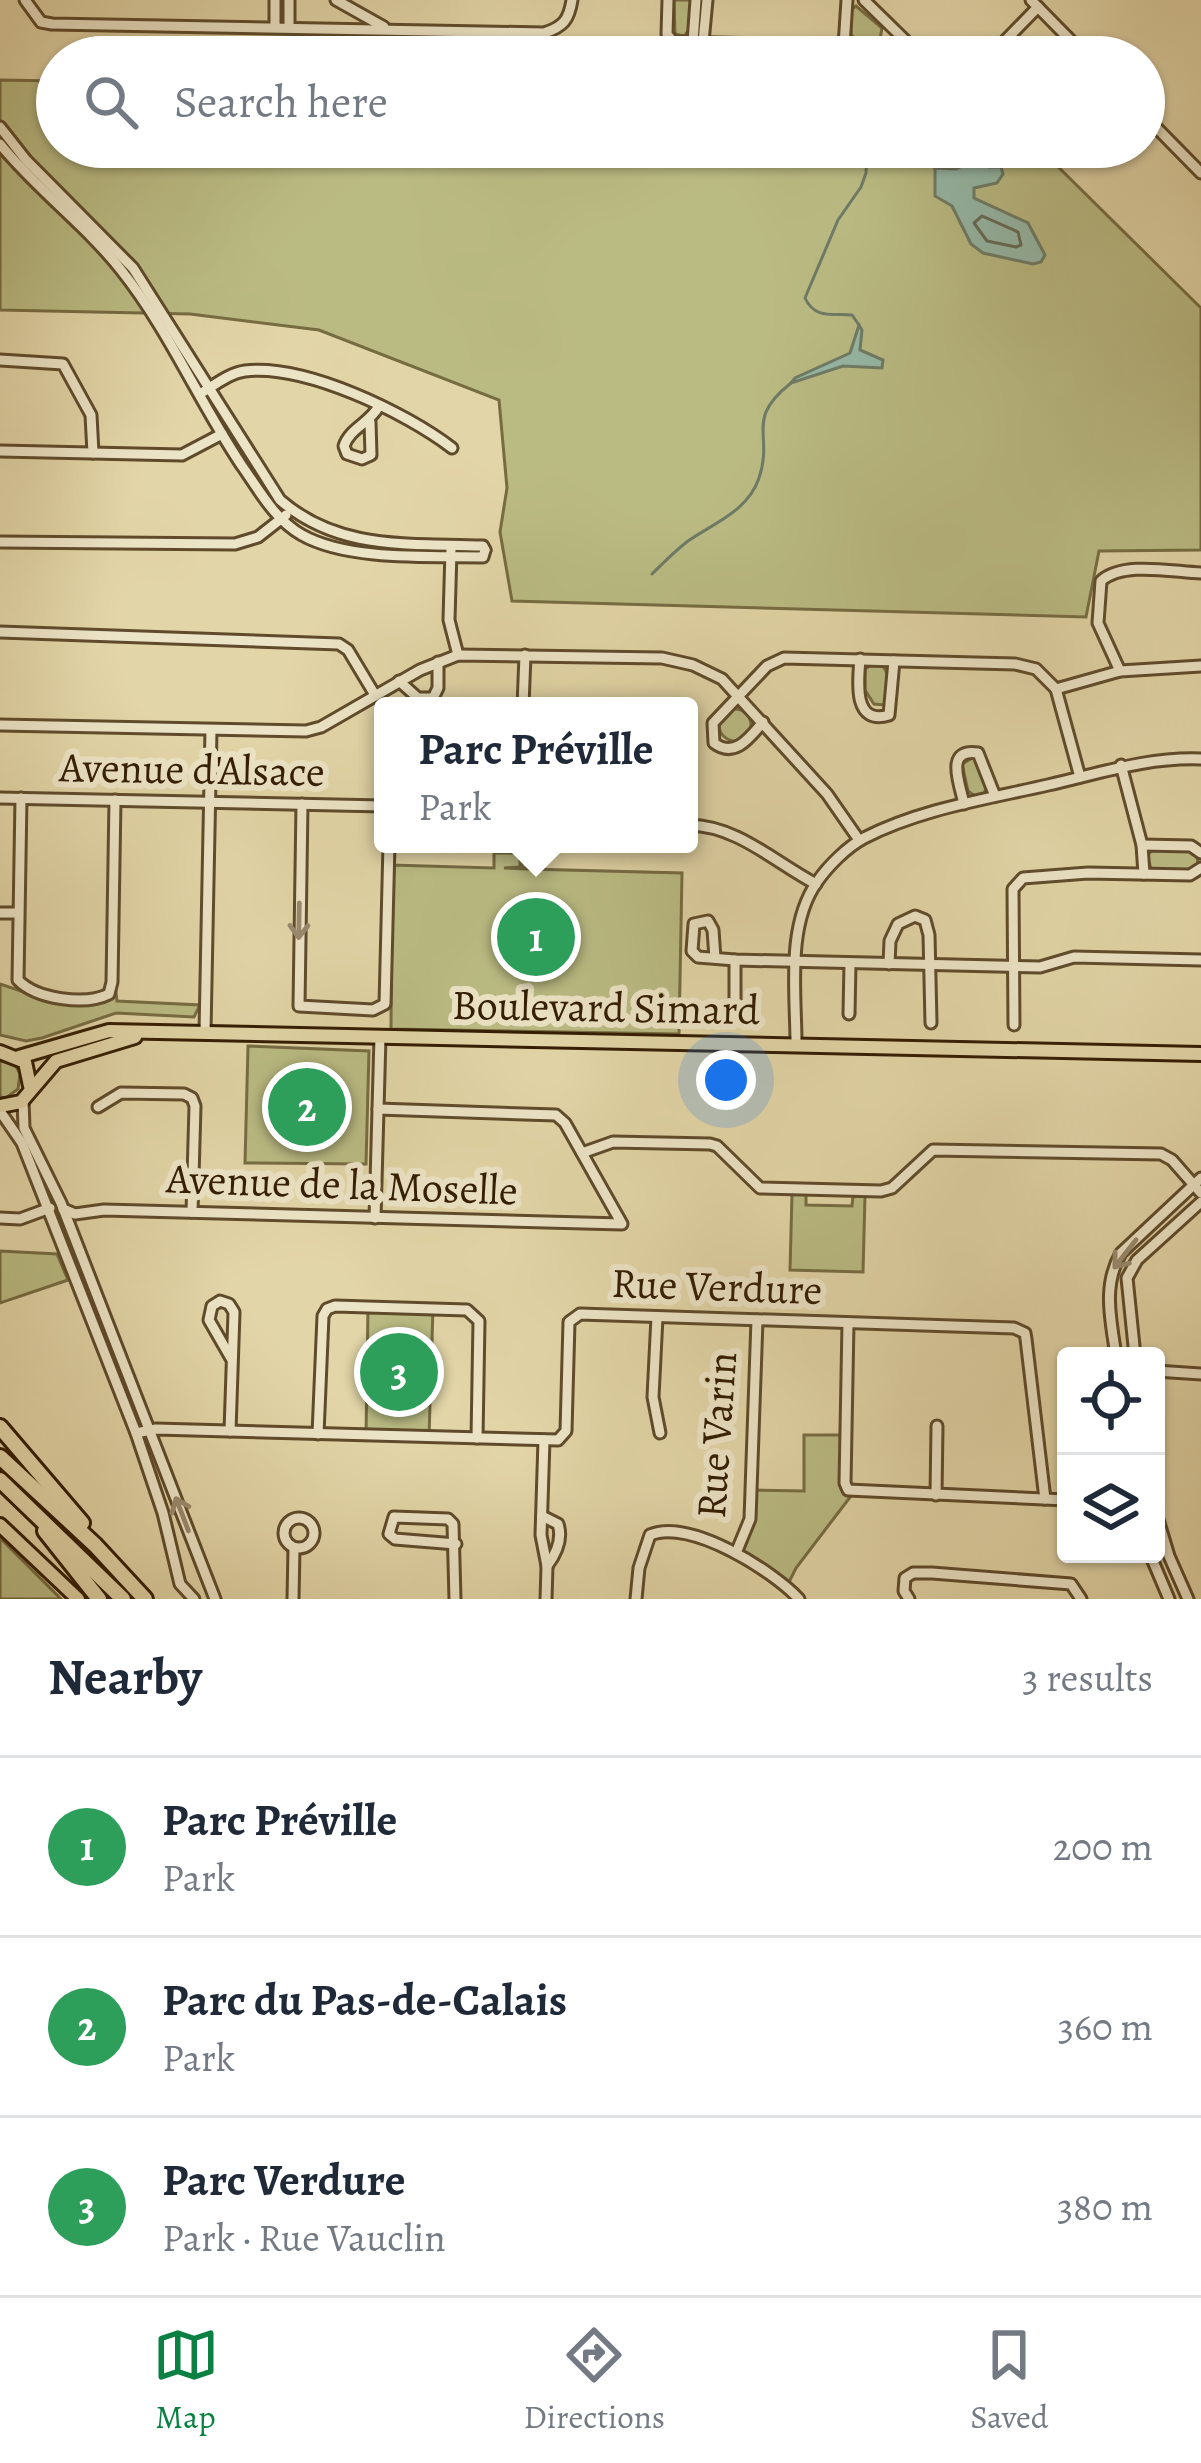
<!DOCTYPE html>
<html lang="en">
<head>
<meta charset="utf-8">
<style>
  :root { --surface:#fff; --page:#f2f2f3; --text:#1f2937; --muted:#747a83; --line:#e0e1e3; --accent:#0b8043 }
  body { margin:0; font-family:Alegreya,serif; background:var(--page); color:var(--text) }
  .controls { position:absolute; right:36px; bottom:36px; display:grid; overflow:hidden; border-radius:12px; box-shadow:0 3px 9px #0004 }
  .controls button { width:108px; height:108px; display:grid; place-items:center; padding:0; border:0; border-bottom:3px solid var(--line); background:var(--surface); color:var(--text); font:60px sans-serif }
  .you { position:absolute; left:726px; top:1080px; width:42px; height:42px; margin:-30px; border:9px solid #fff; border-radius:50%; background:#1a73e8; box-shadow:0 0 0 18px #1a73e833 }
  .badge { display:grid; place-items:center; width:78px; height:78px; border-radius:50%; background:var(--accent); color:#fff; font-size:39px; font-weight:700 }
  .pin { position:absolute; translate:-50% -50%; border:6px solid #fff; box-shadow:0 3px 12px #0006 }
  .popup { position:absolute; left:374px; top:697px; width:324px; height:156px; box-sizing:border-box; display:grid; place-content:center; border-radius:12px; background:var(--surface); filter:drop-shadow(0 3px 9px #0005); font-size:39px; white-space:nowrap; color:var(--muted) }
  .popup b { font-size:45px; color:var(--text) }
  .popup::after { content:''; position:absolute; left:50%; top:100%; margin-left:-24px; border:24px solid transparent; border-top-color:var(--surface) }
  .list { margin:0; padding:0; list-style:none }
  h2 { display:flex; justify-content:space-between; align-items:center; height:156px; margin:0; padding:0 48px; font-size:51px }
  h2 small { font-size:39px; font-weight:400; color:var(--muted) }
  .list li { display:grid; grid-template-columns:78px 1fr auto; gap:36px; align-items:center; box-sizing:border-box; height:180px; padding:0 48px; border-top:3px solid var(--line) }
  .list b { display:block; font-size:45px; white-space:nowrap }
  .list p { margin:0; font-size:39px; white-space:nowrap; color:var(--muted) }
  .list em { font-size:39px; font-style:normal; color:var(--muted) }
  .icon { flex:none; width:66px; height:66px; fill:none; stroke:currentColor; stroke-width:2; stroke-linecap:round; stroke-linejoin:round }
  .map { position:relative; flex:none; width:1201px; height:1599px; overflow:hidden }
  .search { position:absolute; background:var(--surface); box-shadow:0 3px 9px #0004; left:36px; right:36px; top:36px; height:132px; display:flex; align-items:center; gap:30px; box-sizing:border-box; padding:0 42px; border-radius:66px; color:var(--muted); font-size:45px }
  .sheet { height:696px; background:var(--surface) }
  nav { display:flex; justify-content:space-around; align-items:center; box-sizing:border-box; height:168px; border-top:3px solid var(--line); background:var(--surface); font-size:33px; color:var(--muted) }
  nav a { display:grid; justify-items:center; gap:6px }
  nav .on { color:var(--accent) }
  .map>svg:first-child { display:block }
</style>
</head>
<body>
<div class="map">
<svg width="1201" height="1599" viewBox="0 0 1201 1599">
  <rect width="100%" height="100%" fill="#e2d5a7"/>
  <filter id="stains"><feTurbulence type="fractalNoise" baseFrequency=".00167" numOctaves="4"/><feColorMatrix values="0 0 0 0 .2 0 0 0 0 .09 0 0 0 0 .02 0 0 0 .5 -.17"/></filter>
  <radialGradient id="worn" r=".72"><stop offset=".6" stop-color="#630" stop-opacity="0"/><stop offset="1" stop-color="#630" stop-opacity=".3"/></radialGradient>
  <g fill="#babb83" stroke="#766c42" stroke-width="3">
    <polygon points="674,0 691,0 690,29 684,36 675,34"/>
    <polygon points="856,6 882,28 880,39 856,39 851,35 851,10"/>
    <polygon points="0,80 57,81 57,147 1038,147 1201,308 1201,550 1099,551 1086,617 512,601 500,532 507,488 499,400 319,330 190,314 0,310"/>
    <path d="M871 665 883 666C890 675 890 696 884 705L874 704 865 690V669Z"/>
    <circle cx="735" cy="725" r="16"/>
    <path d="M974 757C983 764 989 784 984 794L975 796 968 791 962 764Z"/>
    <polygon points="1153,850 1190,850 1197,856 1198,864 1191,871 1151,869 1147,855"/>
    <polygon points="494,853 520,853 520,867 504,868 527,869 522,867 522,855 536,855 536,863 529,869 682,873 679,1034 391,1029 392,865 494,868"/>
    <polygon points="0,984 53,1002 105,1002 116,992 117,1001 200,1005 194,1017 116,1013 42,1038 26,1041 0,1035"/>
    <polygon points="248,1046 369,1051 366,1164 245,1163"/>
    <polygon points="0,1061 15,1064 20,1074 18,1089 6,1098 0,1097"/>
    <polygon points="792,1194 806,1194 806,1205 852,1206 853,1196 865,1196 863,1272 790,1270"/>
    <polygon points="0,1251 57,1254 68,1280 0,1303"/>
    <polygon points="368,1308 433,1308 429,1437 366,1435"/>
    <polygon points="804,1435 845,1435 845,1482 854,1492 796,1568 787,1586 736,1553 746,1531 752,1490 804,1491"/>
    <polygon points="0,1538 61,1599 0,1599"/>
  </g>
  <g fill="#95b9a8" stroke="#6e7b66" stroke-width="3">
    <polygon points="976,159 989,167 1001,167 1003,174 997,183 974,188 974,198 1028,223 1045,255 1041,262 1033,264 983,253 971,244 952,206 935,196 935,168 956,169"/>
    <polygon points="859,325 862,330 860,350 883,360 882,368 843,366 791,383 795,378 850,353"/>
  </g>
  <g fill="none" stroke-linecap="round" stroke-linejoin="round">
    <polygon stroke="#646b55" stroke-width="3" points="982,216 1018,232 1021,245 1016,247 987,241 974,223"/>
    <g stroke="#6e7b66" stroke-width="3">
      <polyline points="907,147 935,168"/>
      <path d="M859 325 852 315C834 313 815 320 805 298L838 220 861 187 866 173 867 147"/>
      <path d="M652 574C664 562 675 551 688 541 714 523 748 511 759 478 774 434 744 420 791 383"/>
    </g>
    <g stroke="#5f4b2b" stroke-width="15">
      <g id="minor">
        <path d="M25 0 41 22 52 24 544 33C563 27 569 20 572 0"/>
        <polyline points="275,0 275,27"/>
        <polyline points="336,0 384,27"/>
        <polyline points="668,0 667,34 673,42 990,49 1002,44 1038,7"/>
        <polyline points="864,0 911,46"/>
        <polyline points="1031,0 1087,57"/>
        <polyline points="289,27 289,0"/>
        <polyline points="693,42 696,0"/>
        <polyline points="703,42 707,0"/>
        <polyline points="844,46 847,0"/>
        <polyline points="1144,115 1201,173"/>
        <path d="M0 127 26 160 133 268 280 500C339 551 408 543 483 546L485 550"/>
        <path d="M0 144C37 190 85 224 121 270 169 330 199 402 242 466 259 490 275 520 302 535 348 561 430 556 483 557L485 550"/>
        <polyline points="0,360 63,364 91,415 93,453"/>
        <path d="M203 392C216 384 230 373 245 371 305 364 405 412 452 448"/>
        <path d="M370 422 371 455 362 459 347 454 344 446C350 428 369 424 379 406"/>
        <polyline points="0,451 182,455 222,434"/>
        <polyline points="0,542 235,544 258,537 286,515"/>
        <polyline points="451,550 449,620 458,655"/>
        <polyline points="0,632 339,644 348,650 375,695"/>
        <path d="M860 659C858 682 853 726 889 715L894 661"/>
        <path d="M1120 671 1098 623 1101 581C1123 561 1172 572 1201 573"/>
        <polyline points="399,681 418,698 433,698 438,688 438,662"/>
        <polyline points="1056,689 1120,671 1201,666"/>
        <polyline points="523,706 525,655"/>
        <path d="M763 722C750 737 735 759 714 743L713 723 767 666 784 658 1015 664 1036 669 1056 689 1080 777"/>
        <polyline points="0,725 306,731 321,727 420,670 458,655 662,658 693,665 722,679 827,794 859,840"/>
        <polyline points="1121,765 1142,845 1144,874"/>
        <polyline points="0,798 383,806"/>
        <path d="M21 798 18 980C36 999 85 1006 109 994L112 982 115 800"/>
        <polyline points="302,804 299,1006 373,1010 385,1004 389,844"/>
        <path d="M964 804C960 784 944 748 978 753L995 796"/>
        <path d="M689 825C738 826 774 862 816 884"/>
        <polyline points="1142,845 1191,846 1201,853"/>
        <polyline points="0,913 18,913"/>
        <polyline points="715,958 713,930 708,921 694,924 692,951 698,957 735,960 1040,967 1074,957 1201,960"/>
        <polyline points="735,960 735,1016"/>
        <polyline points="889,964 890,941 898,924 915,916 925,920 929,935 931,1023"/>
        <polyline points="849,1014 850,963"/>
        <polyline points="1014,1025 1013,889 1023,878 1088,873 1190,875 1201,868"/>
        <polyline points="205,1032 211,730"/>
        <path d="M796 1043C796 993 786 926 817 882 828 866 847 847 864 838 920 809 987 799 1048 785 1101 773 1147 757 1201 759"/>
        <polyline points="23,1100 24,1128 61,1203 215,1599"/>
        <polyline points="98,1107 121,1093 184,1094 192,1098 195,1106 192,1212"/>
        <polyline points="0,1111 22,1143 136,1433 163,1513 180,1584 194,1599"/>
        <polyline points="582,1153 613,1142 710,1144 717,1146 760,1188 881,1191 892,1188 933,1150 1161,1154 1172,1160 1201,1193"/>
        <polyline points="63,1209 75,1214 104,1210 622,1224 565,1123 556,1115 378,1109"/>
        <polyline points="0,1218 20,1219 50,1208"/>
        <polyline points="375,1218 380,1037"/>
        <polyline points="657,1317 653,1397 660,1433"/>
        <polyline points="848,1323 845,1483 848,1490 1066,1500"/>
        <path d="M1116 1356C1111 1320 1102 1286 1121 1253L1201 1178"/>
        <polyline points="1135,1356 1127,1278 1137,1260 1201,1202"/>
        <polyline points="1156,1371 1201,1374"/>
        <polyline points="230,1431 234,1312 229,1304 220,1301 212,1306 209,1320 232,1360"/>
        <polyline points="136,1433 156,1429 558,1440 566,1431 569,1322 580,1314 1014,1328 1025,1333 1026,1339 1045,1499"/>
        <polyline points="318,1434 323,1316 327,1309 335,1306 467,1310 479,1321 477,1438"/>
        <polyline points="544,1440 541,1535 547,1566 546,1599"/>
        <polyline points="936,1495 937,1426"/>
        <polyline points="1156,1513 1169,1556 1188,1599"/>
        <path d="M542 1516 558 1524C563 1539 556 1554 547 1566"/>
        <circle cx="299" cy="1533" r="15"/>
        <polyline points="736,1553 750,1519 757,1320"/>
        <polyline points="1150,1554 1169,1599"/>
        <polyline points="293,1599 294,1548"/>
        <polyline points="455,1599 453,1524 448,1519 394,1517 389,1534 395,1539 456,1544"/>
        <path d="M636 1599 639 1568 650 1535C689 1518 772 1570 799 1599"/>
        <polyline points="909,1599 904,1591 905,1578 913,1573 932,1573 1071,1584 1081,1599"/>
      </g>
    </g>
    <g stroke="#331d02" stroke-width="18">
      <g id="major">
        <polyline points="0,1052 25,1062 30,1086"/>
        <polyline points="19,1057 109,1031 1201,1054"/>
        <polyline points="0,1106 21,1102 56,1061 135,1037"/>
        <polyline points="0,1525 78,1599"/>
      </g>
    </g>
    <g stroke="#331d02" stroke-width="20">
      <g id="highway">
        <polyline points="0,1427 82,1523"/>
        <polyline points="0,1457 95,1545 145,1599"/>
        <polyline points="0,1480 123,1599"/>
        <polyline points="45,1531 99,1599"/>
      </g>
    </g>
    <use href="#minor" stroke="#ece4c6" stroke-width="9"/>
    <use href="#major" stroke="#e2d5a7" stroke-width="12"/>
    <use href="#highway" stroke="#e2d5a7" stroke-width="14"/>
  </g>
  <defs><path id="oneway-shaft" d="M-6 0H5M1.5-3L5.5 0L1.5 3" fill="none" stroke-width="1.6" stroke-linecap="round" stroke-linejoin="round" transform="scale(3)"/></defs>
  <g stroke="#998a6e">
    <use href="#oneway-shaft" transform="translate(299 921) rotate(91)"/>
    <use href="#oneway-shaft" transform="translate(1125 1254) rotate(128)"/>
    <use href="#oneway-shaft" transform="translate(182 1514) rotate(-111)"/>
  </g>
  <g text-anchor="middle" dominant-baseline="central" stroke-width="12" stroke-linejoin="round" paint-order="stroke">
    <g font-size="42" fill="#331d02" stroke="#ece4c6">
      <text transform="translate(192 769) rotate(1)">Avenue d'Alsace</text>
      <text transform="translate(606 1007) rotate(1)">Boulevard Simard</text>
      <text transform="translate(342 1184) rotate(2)">Avenue de la Moselle</text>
      <text transform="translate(717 1286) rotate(2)">Rue Verdure</text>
      <text transform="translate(716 1435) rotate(-86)">Rue Varin</text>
    </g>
  </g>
  <rect width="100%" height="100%" filter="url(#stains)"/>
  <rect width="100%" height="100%" fill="url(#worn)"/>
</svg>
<div class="controls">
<button><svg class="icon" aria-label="locate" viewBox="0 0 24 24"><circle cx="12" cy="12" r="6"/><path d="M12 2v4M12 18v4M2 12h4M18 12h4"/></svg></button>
<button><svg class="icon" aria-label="layers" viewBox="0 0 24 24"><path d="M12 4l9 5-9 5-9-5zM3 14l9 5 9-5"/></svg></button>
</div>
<div class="you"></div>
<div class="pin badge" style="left:536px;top:937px;background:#2e9e5b">1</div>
<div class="popup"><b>Parc Préville</b>Park</div>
<div class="pin badge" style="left:307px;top:1107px;background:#2e9e5b">2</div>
<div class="pin badge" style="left:399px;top:1372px;background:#2e9e5b">3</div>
<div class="search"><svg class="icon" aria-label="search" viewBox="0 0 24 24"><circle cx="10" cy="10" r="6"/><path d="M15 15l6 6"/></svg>Search here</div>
</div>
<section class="sheet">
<h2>Nearby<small>3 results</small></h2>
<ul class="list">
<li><span class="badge" style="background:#2e9e5b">1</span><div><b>Parc Préville</b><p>Park</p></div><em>200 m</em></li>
<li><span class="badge" style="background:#2e9e5b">2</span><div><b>Parc du Pas-de-Calais</b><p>Park</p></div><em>360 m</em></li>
<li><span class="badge" style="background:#2e9e5b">3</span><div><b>Parc Verdure</b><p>Park · Rue Vauclin</p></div><em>380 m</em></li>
</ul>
</section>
<nav>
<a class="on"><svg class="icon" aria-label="map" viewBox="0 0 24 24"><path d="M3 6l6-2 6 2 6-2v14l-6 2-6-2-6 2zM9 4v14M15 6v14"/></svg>Map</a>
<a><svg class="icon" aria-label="directions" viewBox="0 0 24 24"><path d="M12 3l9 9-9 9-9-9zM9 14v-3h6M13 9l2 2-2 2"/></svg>Directions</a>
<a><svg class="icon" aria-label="saved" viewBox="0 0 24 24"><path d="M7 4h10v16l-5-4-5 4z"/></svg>Saved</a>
</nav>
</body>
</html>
